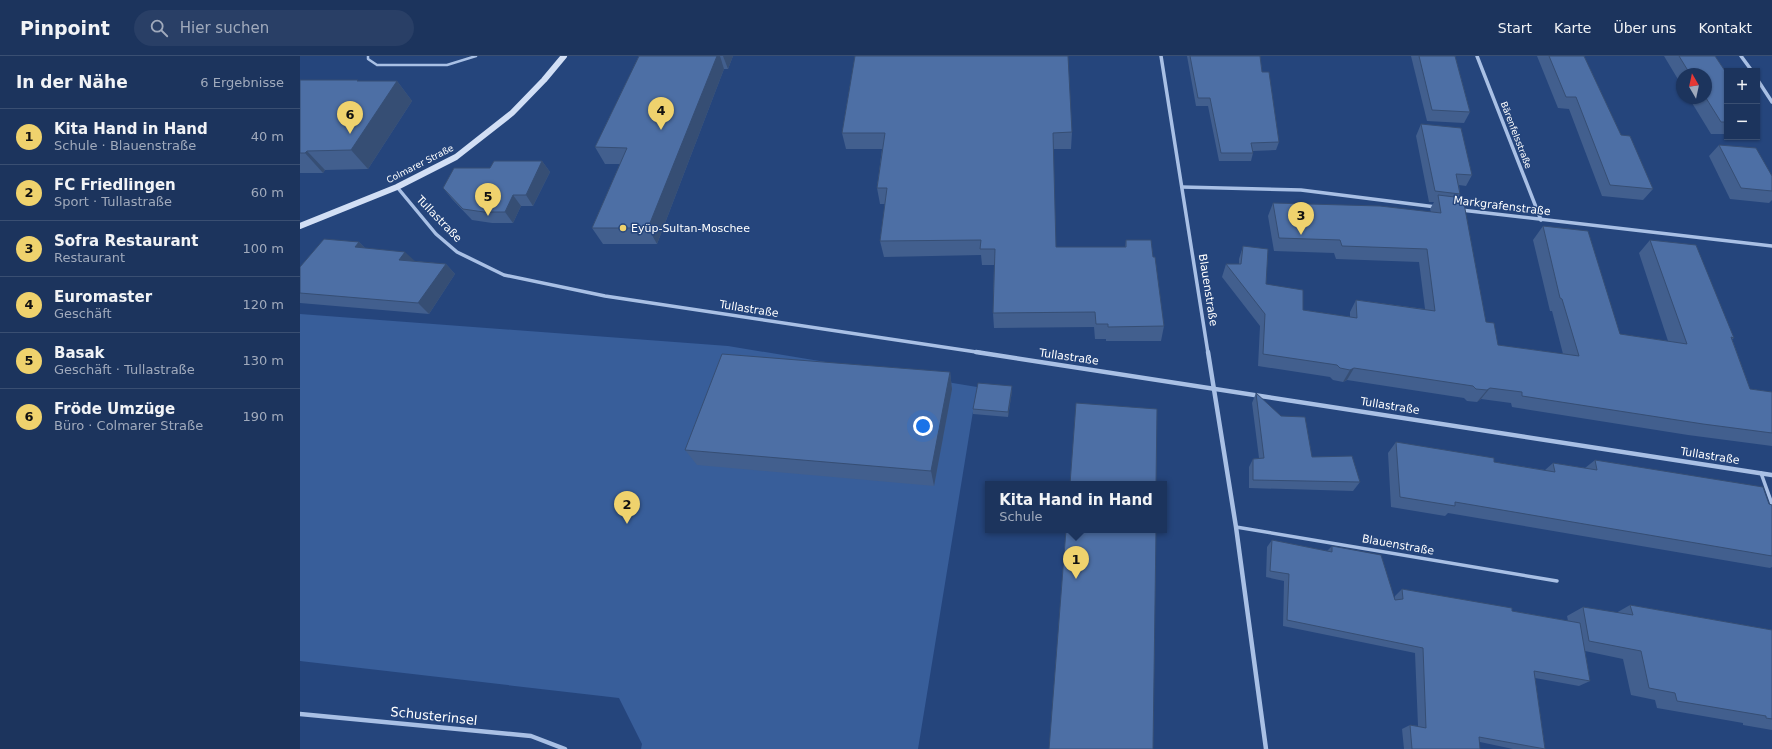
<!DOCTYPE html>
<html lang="de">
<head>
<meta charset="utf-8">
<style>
  :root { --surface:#1c345d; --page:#293f66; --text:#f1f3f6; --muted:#a0aabc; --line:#3a4f72; --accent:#efd26d }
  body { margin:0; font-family:"DejaVu Sans",sans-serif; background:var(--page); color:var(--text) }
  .controls { position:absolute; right:12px; top:12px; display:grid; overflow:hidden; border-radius:0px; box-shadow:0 1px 3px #0004 }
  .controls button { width:36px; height:36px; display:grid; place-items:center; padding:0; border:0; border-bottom:1px solid var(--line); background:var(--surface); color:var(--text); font:20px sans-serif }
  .compass { position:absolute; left:1376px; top:12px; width:36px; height:36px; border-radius:50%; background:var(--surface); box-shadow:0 1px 3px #0004; rotate:351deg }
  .you { position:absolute; left:623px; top:370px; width:14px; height:14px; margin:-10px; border:3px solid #fff; border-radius:50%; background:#1a73e8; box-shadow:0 0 0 6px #1a73e833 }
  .badge { display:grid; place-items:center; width:26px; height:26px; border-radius:50%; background:var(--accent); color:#111; font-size:13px; font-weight:700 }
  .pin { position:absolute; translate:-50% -33px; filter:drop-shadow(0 1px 2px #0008) }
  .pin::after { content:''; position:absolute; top:21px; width:14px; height:12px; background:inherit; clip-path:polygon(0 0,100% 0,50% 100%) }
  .popup { position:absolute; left:685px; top:425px; width:182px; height:52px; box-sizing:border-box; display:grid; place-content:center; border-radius:0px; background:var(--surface); filter:drop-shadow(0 1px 3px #0005); font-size:13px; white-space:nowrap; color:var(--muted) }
  .popup b { font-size:15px; color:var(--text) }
  .popup::after { content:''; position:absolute; left:50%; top:100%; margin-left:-8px; border:8px solid transparent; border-top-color:var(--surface) }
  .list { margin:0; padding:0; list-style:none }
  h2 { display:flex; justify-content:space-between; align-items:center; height:52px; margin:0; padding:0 16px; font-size:17px }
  h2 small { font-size:13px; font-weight:400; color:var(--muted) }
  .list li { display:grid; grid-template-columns:26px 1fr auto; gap:12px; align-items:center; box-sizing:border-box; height:56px; padding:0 16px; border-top:1px solid var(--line) }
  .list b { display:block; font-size:15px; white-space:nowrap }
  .list p { margin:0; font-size:13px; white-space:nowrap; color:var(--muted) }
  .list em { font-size:13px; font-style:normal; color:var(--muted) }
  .icon { flex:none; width:22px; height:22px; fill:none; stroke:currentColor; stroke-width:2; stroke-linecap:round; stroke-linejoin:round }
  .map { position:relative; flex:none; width:1472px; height:693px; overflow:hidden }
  header { display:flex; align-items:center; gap:24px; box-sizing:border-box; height:56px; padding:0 20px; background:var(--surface); border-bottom:1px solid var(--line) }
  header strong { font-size:19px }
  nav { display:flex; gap:22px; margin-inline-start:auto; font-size:14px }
  .search { width:280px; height:36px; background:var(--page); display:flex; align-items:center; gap:10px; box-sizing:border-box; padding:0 14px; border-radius:22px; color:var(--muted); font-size:15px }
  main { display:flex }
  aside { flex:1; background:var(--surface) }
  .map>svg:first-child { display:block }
</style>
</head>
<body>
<header>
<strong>Pinpoint</strong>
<div class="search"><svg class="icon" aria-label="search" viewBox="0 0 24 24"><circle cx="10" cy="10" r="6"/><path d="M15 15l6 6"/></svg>Hier suchen</div>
<nav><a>Start</a><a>Karte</a><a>Über uns</a><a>Kontakt</a></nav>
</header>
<main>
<aside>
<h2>In der Nähe<small>6 Ergebnisse</small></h2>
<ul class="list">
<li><span class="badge">1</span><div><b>Kita Hand in Hand</b><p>Schule · Blauenstraße</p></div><em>40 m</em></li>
<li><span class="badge">2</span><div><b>FC Friedlingen</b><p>Sport · Tullastraße</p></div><em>60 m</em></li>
<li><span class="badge">3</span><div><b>Sofra Restaurant</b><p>Restaurant</p></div><em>100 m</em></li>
<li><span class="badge">4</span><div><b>Euromaster</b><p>Geschäft</p></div><em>120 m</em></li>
<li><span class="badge">5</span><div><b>Basak</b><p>Geschäft · Tullastraße</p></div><em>130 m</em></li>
<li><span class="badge">6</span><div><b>Fröde Umzüge</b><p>Büro · Colmarer Straße</p></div><em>190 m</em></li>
</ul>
</aside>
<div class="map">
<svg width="1472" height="693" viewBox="0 0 1472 693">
  <rect width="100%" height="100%" fill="#25457c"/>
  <polygon fill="#385e9a" points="0,258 428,290 677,331 618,693 341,693 342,688 319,642 0,605"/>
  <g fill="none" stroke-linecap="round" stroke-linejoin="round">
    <polyline stroke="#a9c0e5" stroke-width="2.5" points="68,0 68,3 77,9 147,9 176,0"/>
    <g stroke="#a9c0e5" stroke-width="3.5">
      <polyline points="1461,417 1472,448"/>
      <polyline points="936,471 1257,525"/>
    </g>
    <g stroke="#a9c0e5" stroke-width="3.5">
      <polyline points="861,0 908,297"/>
      <polyline points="1177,0 1241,164"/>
      <polyline points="1441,0 1452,15"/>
      <polyline points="1457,23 1472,46"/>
      <polyline points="97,131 136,178 157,196 204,219 305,240 683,297"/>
      <polyline points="882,131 1001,134 1136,151"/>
      <polyline points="1161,154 1472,190"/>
    </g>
    <g stroke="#a9c0e5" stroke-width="4.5">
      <polyline points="676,296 1472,419"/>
      <polyline points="908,296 936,471 966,693"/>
      <polyline points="0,658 231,680 265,693"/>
    </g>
    <polyline stroke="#d2dff5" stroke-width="6" points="0,170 97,131 156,101 212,57 244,24 264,0"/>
  </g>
  <g fill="#425f8e">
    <polygon points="339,0 433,0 428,13 424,13 357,188 303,188 292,172 320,108 305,108 295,91"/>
    <polygon points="555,0 772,76 771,93 753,93 756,191 825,191 826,184 853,201 864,270 861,285 806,285 806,283 795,283 794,271 694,272 693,257 694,209 682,209 681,199 584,201 580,185 585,148 580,148 577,132 582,93 546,93 542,77"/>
    <polygon points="887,0 960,0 962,16 979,86 976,94 953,95 953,97 951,105 919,105 908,50 896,50"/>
    <polygon points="1111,0 1155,0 1170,56 1164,67 1127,65"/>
    <polygon points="1237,0 1284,0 1321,79 1353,133 1343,144 1302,140 1269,53 1258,52"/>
    <polygon points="1364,0 1415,0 1427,18 1427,78 1411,78 1389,42 1406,42 1406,18 1382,18 1382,30"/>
    <polygon points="0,24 59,25 97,25 112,45 68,113 25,114 23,117 0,117"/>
    <polygon points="1457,63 1460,68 1457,72"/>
    <polygon points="1121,68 1172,119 1166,130 1159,129 1160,138 1158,142 1186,266 1198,289 1263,298 1252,255 1250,255 1233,184 1243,170 1320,278 1368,285 1339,197 1350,184 1434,282 1432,283 1450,333 1472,336 1472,390 1388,379 1212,351 1211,347 1181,343 1177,346 1167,345 1164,342 1047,324 1043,326 1033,324 1030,321 958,310 960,270 922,221 926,208 939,208 939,203 943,190 966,228 1003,254 1050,261 1050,256 1056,244 1125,253 1119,206 1036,203 1034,197 974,195 968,160 973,147 1131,156 1130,153 1134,146 1129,146 1116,80"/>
    <polygon points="1419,89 1472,120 1472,144 1469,147 1430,143 1409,100"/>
    <polygon points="242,105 250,116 233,150 221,150 213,167 192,167 172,164 152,143 143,132 190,112"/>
    <polygon points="59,186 65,192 114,205 146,208 155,218 129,258 0,247 0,211"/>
    <polygon points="650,316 652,333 634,430 397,409 385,394"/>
    <polygon points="712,330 712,335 708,361 673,358 673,353"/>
    <polygon points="956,337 1012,401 1060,426 1053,435 949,432 949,411 953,403 959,402 952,347"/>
    <polygon points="1096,386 1194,406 1245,414 1253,407 1285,412 1295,404 1472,449 1472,511 1470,512 1148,457 1145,460 1091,451 1088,397"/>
    <polygon points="972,484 1027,495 1032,490 1095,544 1095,540 1102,533 1212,555 1268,565 1267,560 1283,551 1316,557 1330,549 1472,574 1472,674 1443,669 1443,667 1357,652 1355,644 1331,639 1323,603 1285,595 1290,625 1279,630 1235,622 1245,693 1213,693 1180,686 1180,693 1104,693 1102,673 1110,669 1118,670 1115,597 983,570 984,525 966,521 967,491"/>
  </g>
  <g fill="#364e74">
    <polygon points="417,0 420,0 424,13 357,188 348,172"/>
    <polygon points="423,0 433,0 428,13"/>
    <polygon points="97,25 112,45 68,113 51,94"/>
    <polygon points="7,95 25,114 23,117 5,97"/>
    <polygon points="242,105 250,116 233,150 226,139"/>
    <polygon points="213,139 221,150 213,167 205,156"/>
    <polygon points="59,186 70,197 55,191"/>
    <polygon points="105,196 116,206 99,204"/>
    <polygon points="146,208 155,218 129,258 118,247"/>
    <polygon points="1054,312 1047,324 1043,326 1050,314"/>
    <polygon points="650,316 652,333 634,430 631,415"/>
    <polygon points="712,330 712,335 708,361 708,356"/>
    <polygon points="1190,332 1181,343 1177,346 1187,334"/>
  </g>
  <g fill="#4d6fa5" stroke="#364e74">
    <polygon points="339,0 417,0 348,172 292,172 327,92 295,91"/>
    <polygon points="555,0 768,0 772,76 753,77 756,191 826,191 826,184 851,184 853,201 855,201 864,270 808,271 808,268 796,268 795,256 693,257 695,193 680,193 681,184 580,185 587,132 577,132 585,77 542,77"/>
    <polygon points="890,0 960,0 962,16 969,16 979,86 951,87 953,97 921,97 910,42 898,42"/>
    <polygon points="1119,0 1155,0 1170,56 1132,54"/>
    <polygon points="1249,0 1284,0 1321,79 1330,80 1353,133 1310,129 1276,41 1266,41"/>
    <polygon points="1379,0 1415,0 1427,18 1427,66 1421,66 1406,42 1406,18 1390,18"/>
    <polygon points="0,24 58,24 57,25 97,25 51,94 7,95 5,97 0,97"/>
    <polygon points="1457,63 1460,68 1457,68"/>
    <polygon points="1121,68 1161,72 1172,119 1156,118 1160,138 1135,135"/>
    <polygon points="1419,89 1456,92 1472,120 1472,135 1441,132"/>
    <polygon points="194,105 242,105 226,139 213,139 205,156 184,156 163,153 143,132 154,112 190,112"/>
    <polygon points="1138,139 1163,142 1186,266 1194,267 1198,289 1279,300 1262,243 1260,242 1243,170 1288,175 1320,278 1387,288 1350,184 1396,189 1434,282 1431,281 1450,333 1472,336 1472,377 1403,368 1222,340 1222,336 1190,332 1187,334 1176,333 1173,330 1054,312 1050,314 1040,312 1037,309 963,298 965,258 926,208 941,208 943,190 968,193 966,228 1003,234 1003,254 1057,262 1056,244 1135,255 1127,193 1042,190 1040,184 979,182 973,147 1080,150 1141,157"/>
    <polygon points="24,183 59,186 55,191 105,196 99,204 146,208 118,247 0,237 0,211"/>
    <polygon points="422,298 650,316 631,415 385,394"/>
    <polygon points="678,327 712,330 708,356 673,353"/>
    <polygon points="956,337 981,360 1005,361 1012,401 1052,400 1060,426 953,424 953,403 964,402"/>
    <polygon points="776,347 857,353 856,428 770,428"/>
    <polygon points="1096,386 1194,402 1194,406 1255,416 1253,407 1297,414 1295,404 1463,431 1469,448 1472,449 1472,500 1155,446 1155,450 1100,441"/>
    <polygon points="766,474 856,474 853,693 749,693"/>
    <polygon points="972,484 1032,496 1032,490 1081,499 1095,544 1103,543 1102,533 1212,552 1212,555 1280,567 1290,625 1234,615 1245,693 1179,681 1180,693 1112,693 1110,669 1126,672 1123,592 987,564 989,518 970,515"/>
    <polygon points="1330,549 1472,574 1472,663 1466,662 1466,660 1377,645 1375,637 1349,632 1341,595 1289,585 1283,551 1333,559"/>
  </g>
  <circle fill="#efd26d" stroke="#25457c" stroke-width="1.5" cx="323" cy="172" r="4"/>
  <g text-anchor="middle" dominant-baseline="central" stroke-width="3" stroke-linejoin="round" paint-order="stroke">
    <g font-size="9" fill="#fff" stroke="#25457c">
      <text transform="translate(1216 79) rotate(69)">Bärenfelsstraße</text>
      <text transform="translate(120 108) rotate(-27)">Colmarer Straße</text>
    </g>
    <g font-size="11" fill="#fff" stroke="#25457c">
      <text transform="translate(1202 150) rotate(7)">Markgrafenstraße</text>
      <text transform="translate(139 163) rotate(46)">Tullastraße</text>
      <text transform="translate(908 234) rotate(81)">Blauenstraße</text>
      <text transform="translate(449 253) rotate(9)">Tullastraße</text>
      <text transform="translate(769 301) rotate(8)">Tullastraße</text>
      <text transform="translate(1090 350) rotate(9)">Tullastraße</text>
      <text transform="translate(1410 400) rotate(9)">Tullastraße</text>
      <text transform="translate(1098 489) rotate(10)">Blauenstraße</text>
    </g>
    <g font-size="11" fill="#fff" stroke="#25457c" text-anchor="start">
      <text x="331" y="172">Eyüp-Sultan-Moschee</text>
    </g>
    <g font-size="13" fill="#fff" stroke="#25457c">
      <text transform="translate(134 660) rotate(6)">Schusterinsel</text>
    </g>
  </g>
</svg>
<div class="controls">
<button>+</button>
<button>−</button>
</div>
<svg class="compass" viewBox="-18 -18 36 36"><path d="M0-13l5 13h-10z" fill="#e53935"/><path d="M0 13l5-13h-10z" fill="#a0aabc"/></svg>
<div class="you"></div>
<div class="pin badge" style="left:776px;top:523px">1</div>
<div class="popup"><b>Kita Hand in Hand</b>Schule</div>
<div class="pin badge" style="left:327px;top:468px">2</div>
<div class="pin badge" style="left:1001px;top:179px">3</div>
<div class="pin badge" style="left:361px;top:74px">4</div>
<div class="pin badge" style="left:188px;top:160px">5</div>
<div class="pin badge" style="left:50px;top:78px">6</div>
</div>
</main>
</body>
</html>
